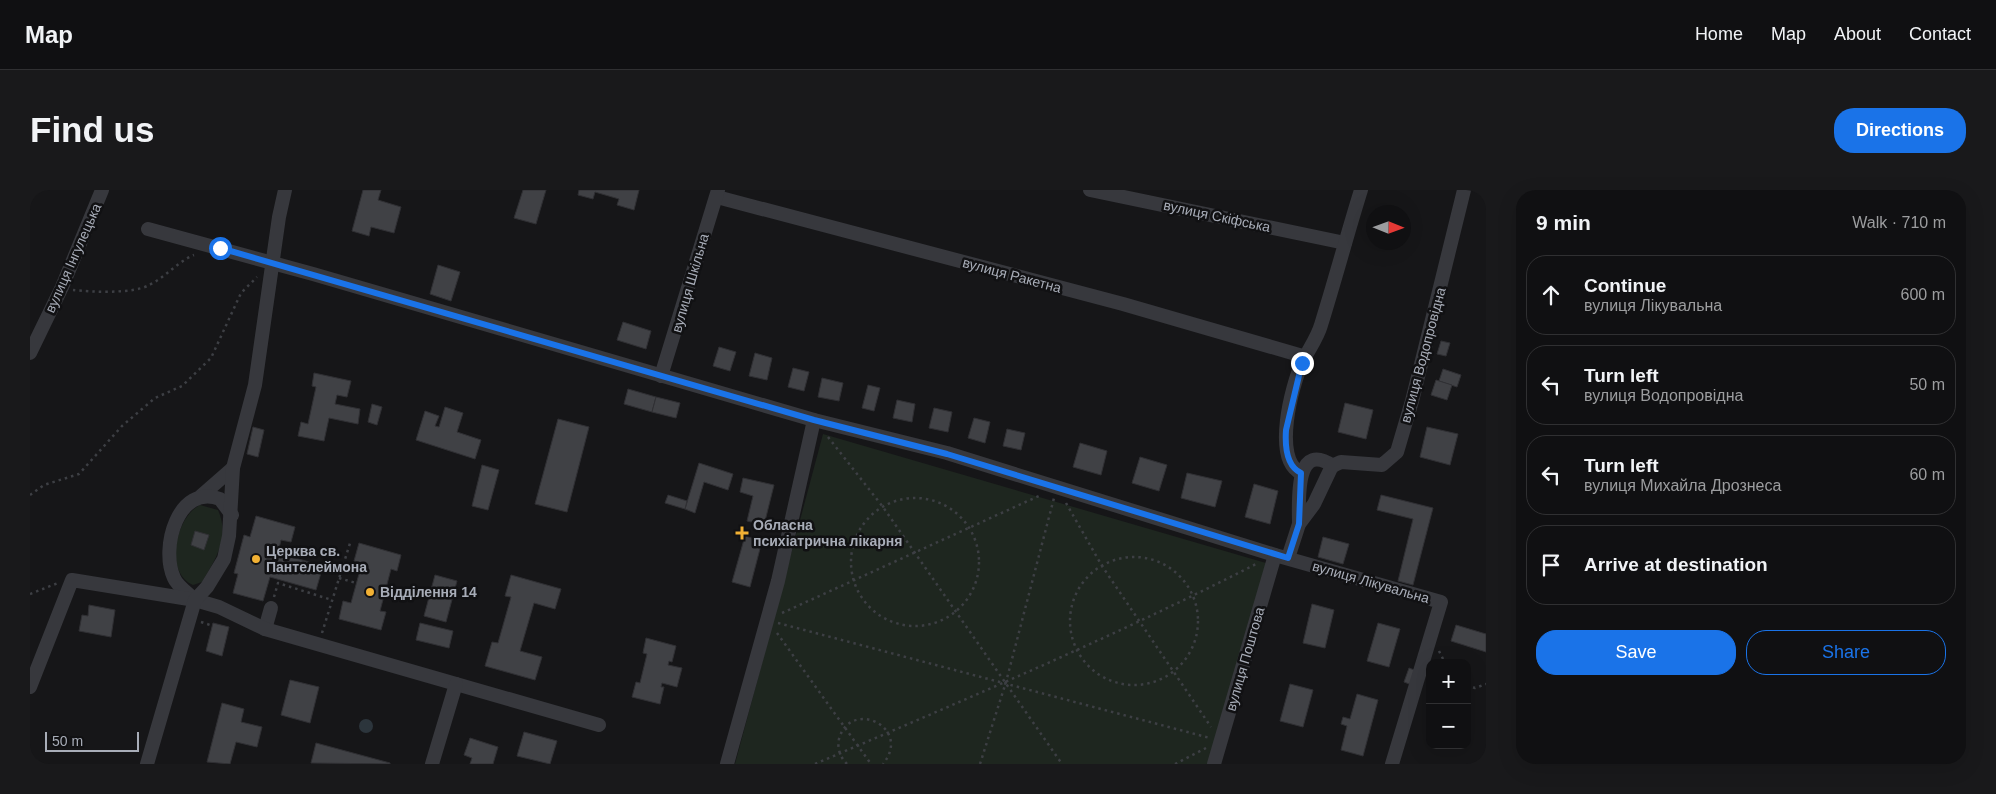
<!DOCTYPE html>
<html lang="en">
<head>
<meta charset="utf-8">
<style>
  :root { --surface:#101012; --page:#19191b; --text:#f1f3f6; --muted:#9c9d9f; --line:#303032; --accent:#1a73e8 }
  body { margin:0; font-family:Arial,sans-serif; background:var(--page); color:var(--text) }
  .controls { position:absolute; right:15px; bottom:15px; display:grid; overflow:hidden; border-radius:10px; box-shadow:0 5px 20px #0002 }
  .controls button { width:45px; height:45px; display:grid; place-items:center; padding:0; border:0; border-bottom:1px solid var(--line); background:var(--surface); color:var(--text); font:25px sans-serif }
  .compass { position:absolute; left:1336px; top:15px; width:45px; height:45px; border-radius:50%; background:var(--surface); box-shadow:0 5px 20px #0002; rotate:91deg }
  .scale { position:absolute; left:15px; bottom:12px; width:94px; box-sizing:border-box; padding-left:5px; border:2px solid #a8adb8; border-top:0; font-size:14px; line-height:18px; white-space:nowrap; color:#a8adb8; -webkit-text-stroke:4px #111113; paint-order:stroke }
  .stop { position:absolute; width:15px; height:15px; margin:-11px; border:4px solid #1a73e8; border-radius:50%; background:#fff }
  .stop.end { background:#1a73e8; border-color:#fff; box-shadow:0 1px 5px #0008 }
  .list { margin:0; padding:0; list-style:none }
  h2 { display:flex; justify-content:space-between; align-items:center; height:65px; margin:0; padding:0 20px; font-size:21px }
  h2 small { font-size:16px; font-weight:400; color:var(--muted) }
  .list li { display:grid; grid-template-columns:32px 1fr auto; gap:15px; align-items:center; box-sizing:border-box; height:80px; margin:0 10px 10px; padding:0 10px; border:1px solid var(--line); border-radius:20px }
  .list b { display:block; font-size:19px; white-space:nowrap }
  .list p { margin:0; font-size:16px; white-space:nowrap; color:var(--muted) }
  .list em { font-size:16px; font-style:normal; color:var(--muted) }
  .actions { display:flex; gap:10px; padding:15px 20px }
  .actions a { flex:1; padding:11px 0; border:1px solid var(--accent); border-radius:20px; text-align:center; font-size:18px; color:var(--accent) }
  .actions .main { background:var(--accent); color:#fff }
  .icon { flex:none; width:28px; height:28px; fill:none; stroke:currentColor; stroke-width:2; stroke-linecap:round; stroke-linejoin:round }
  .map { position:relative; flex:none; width:1456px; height:574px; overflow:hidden; border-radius:20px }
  header { display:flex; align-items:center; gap:30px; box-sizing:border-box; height:70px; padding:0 25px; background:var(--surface); border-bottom:1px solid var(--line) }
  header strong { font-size:24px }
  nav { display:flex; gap:28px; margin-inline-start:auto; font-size:18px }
  .intro { display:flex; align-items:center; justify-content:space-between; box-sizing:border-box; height:120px; padding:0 30px }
  h1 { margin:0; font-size:35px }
  .button { padding:12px 22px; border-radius:20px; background:var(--accent); color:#fff; font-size:18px; font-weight:700 }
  main { display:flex; gap:30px; padding:0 30px }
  aside { flex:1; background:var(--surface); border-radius:20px; box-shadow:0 5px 20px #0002 }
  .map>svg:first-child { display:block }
</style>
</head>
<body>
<header>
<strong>Map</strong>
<nav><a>Home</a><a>Map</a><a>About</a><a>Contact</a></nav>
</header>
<div class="intro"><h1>Find us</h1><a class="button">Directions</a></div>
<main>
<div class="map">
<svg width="1456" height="574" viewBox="0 0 1456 574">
  <rect width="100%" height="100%" fill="#161618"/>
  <g fill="#1e261f">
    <polygon points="793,244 1236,373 1178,574 705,574"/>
    <path d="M170 315 188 320C200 347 186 369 172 392L163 395C133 382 146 327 170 315Z"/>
  </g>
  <circle fill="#2c353c" cx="336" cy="536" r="7"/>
  <g fill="#404145" stroke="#303034">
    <polygon points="333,0 351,0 348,10 371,17 364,43 341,37 339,46 322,41"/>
    <polygon points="493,0 516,0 506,34 484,28"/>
    <polygon points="549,0 609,0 604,20 587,15 589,9 565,2 563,9 548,5"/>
    <polygon points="408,75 430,82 421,111 400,104"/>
    <polygon points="593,132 621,141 616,159 587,150"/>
    <polygon points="1411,151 1420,153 1416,166 1407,164"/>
    <polygon points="689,157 706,162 700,181 683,176"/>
    <polygon points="725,163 742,168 737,190 719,186"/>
    <polygon points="763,178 779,182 774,201 758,197"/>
    <polygon points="1413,179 1431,185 1427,197 1409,191"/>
    <polygon points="284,183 321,191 317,207 307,205 305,214 330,219 328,234 299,228 294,251 268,246 271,232 278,234 286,197 282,196"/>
    <polygon points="792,188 813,193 809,211 788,207"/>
    <polygon points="1406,190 1422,195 1417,210 1401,205"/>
    <polygon points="838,195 850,198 844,221 832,218"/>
    <polygon points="598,199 626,207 622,222 594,214"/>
    <polygon points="626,207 650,213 646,228 622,222"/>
    <polygon points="867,210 885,214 882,232 863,228"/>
    <polygon points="1315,213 1343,220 1336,249 1308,242"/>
    <polygon points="342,214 352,217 347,235 338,232"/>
    <polygon points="415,217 433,223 427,242 451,250 445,269 386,250 395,221 409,226 405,236 409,237"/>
    <polygon points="904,218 922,222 918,242 899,238"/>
    <polygon points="944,228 960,232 955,253 938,248"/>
    <polygon points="528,229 559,237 537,322 505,314"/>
    <polygon points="223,237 234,240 228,267 217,264"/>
    <polygon points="1397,237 1428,244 1420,275 1390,267"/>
    <polygon points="977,239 995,243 991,260 973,256"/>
    <polygon points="1050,253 1077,261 1071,285 1043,277"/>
    <polygon points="1110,267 1137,275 1129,301 1102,293"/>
    <polygon points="669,273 703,284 698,300 674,292 665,323 655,319"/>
    <polygon points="452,275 469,280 458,320 442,316"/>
    <polygon points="1157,283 1192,291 1185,317 1151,308"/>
    <polygon points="713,288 744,295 734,335 717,331 723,306 710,302"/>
    <polygon points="1224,294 1248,301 1240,334 1215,327"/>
    <polygon points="638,305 657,311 655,319 635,313"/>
    <polygon points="1351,305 1403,318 1383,395 1368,391 1383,329 1347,320"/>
    <polygon points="226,326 265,337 261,352 251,350 248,363 293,376 286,400 240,387 233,411 203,403 208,384 204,383 214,345 220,347"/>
    <polygon points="165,341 179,345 174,360 161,355"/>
    <polygon points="715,346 732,351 720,397 702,392"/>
    <polygon points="1293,347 1319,354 1313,374 1288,367"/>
    <polygon points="329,353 371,365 367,381 361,379 350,421 356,422 351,440 309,429 313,411 321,413 332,373 324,371"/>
    <polygon points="405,385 427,391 416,432 394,426"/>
    <polygon points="481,385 531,399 525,419 504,413 490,461 512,467 505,490 455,476 462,452 468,453 481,407 475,406"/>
    <polygon points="1282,414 1304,420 1295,458 1273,453"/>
    <polygon points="59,415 85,420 81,447 49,441 52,425 58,426"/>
    <polygon points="183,433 199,437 192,466 176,461"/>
    <polygon points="390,433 423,441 419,458 386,450"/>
    <polygon points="1348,433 1370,439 1359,477 1337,471"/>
    <polygon points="1426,435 1456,444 1456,462 1421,451"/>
    <polygon points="616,448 646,456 642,472 639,471 638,475 652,478 647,497 632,493 631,497 634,497 630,514 602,507 606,492 610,493 617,464 613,463"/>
    <polygon points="1379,478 1387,481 1382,495 1374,492"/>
    <polygon points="260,490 289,497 280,533 251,525"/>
    <polygon points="1260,494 1283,500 1273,537 1250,531"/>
    <polygon points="1327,504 1348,510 1333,566 1311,560 1317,536 1311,534 1313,527 1320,529"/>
    <polygon points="192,513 214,519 211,532 232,537 227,557 206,552 200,574 177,572"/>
    <polygon points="494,542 527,551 520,574 487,566"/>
    <polygon points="440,548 468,557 463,574 440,574 442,568 434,565"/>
    <polygon points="286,553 360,573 360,574 281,573"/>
  </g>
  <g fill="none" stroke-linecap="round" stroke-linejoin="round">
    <g stroke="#3d3f44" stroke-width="2.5" stroke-dasharray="2.5 4" stroke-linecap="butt">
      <path d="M43 100C61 102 104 104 119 95 136 87 147 72 164 65"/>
      <polyline points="798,247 853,317 1032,574"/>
      <polyline points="0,305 14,295 49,284 92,236 125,208 152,196 181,168 211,103 227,87"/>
      <circle cx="885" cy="372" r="64"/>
      <polyline points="1036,313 1072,376 1181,537"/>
      <circle cx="1104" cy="431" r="64"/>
      <polyline points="309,388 326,393"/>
      <polyline points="0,404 28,393"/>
      <polyline points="244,407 248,393 302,410"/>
      <polyline points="752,423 1011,305"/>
      <polyline points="171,432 183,436"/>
      <polyline points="748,433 1180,548"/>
      <polyline points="292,443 321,350"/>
      <polyline points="747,443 841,574"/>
      <polyline points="1409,461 1415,473"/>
      <polyline points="1437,495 1445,498 1456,494"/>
      <path d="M785 574C934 510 1084 447 1228 373"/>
      <path d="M817 574C810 567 807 558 809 549 820 508 883 537 853 574"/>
      <polyline points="950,574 976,492 1024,308"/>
      <polyline points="1145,574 1176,558"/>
    </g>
    <g stroke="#37383d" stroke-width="14">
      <polyline points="1060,0 1315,53"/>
      <polyline points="687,7 1093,114 1276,167"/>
      <polyline points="118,39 283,84 784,230 917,263 1245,365 1411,412 1362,574"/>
      <polyline points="0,163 32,97 72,0"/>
      <polyline points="631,186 688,0"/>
      <path d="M1271 283C1242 270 1262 195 1272 173 1278 160 1287 149 1291 135 1305 90 1317 45 1331 0"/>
      <polyline points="171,306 203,278"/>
      <path d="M1269 334C1269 313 1264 249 1303 276"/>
      <polyline points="1258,368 1269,334 1284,314 1302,276 1311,272 1352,275 1367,262 1382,211 1434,0"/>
      <path d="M165 410C159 404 147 396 144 388 130 358 148 293 190 309L202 325"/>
      <polyline points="235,439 241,418"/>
      <polyline points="0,497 42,390 165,410 189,417 235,439 569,535"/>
      <polyline points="117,574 165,410 177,397 194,369 199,346 203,278 225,195 249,27 255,0"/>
      <polyline points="402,574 426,494"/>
      <polyline points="697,574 748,391 784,230"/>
      <polyline points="1184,574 1245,365"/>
    </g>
  </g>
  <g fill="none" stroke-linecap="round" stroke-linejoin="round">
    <path stroke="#1a73e8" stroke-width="6" d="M190 58 784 230 917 264 1258 368 1269 334 1271 283C1256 276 1255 255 1256 240L1272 173"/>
  </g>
  <g fill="#f2b134" stroke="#111113" stroke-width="2">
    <path d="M709.5 335.5h5v5h5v5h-5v5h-5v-5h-5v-5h5z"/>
    <circle cx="226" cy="369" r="5"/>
    <circle cx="340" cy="402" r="5"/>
  </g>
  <g text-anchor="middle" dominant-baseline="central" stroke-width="5" stroke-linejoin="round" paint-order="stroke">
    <g font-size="14" fill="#a8adb8" stroke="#111113">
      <text transform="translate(1187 26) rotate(12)">вулиця Скіфська</text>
      <text transform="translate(43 68) rotate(-66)">вулиця Інгулецька</text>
      <text transform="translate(982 85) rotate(15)">вулиця Ракетна</text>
      <text transform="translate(660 93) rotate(-74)">вулиця Шкільна</text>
      <text transform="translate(1393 165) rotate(-75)">вулиця Водопровідна</text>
      <text transform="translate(1341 392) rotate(16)">вулиця Лікувальна</text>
      <text transform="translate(1215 469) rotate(-74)">вулиця Поштова</text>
    </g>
    <g font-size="14" font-weight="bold" fill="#a8adb8" stroke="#111113" text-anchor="start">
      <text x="723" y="335">Обласна<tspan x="723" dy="16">психіатрична лікарня</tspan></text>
      <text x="236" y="361">Церква св.<tspan x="236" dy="16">Пантелеймона</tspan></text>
      <text x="350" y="402">Відділення 14</text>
    </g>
  </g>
</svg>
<div class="controls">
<button>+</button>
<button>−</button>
</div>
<svg class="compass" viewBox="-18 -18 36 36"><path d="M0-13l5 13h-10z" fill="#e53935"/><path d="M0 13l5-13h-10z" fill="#9c9d9f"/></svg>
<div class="scale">50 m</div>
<div class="stop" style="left:190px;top:58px"></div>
<div class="stop end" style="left:1272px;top:173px"></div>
</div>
<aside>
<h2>9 min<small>Walk · 710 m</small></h2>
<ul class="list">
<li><svg class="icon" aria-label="ahead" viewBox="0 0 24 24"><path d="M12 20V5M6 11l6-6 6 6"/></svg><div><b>Continue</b><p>вулиця Лікувальна</p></div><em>600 m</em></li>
<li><svg class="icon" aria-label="left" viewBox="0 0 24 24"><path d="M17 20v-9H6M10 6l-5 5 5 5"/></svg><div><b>Turn left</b><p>вулиця Водопровідна</p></div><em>50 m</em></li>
<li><svg class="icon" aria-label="left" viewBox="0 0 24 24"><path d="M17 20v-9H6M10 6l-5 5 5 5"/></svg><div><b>Turn left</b><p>вулиця Михайла Дрознеса</p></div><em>60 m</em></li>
<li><svg class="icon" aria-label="arrive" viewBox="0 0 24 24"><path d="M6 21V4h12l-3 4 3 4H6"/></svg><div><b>Arrive at destination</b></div></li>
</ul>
<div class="actions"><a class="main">Save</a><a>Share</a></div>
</aside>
</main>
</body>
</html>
